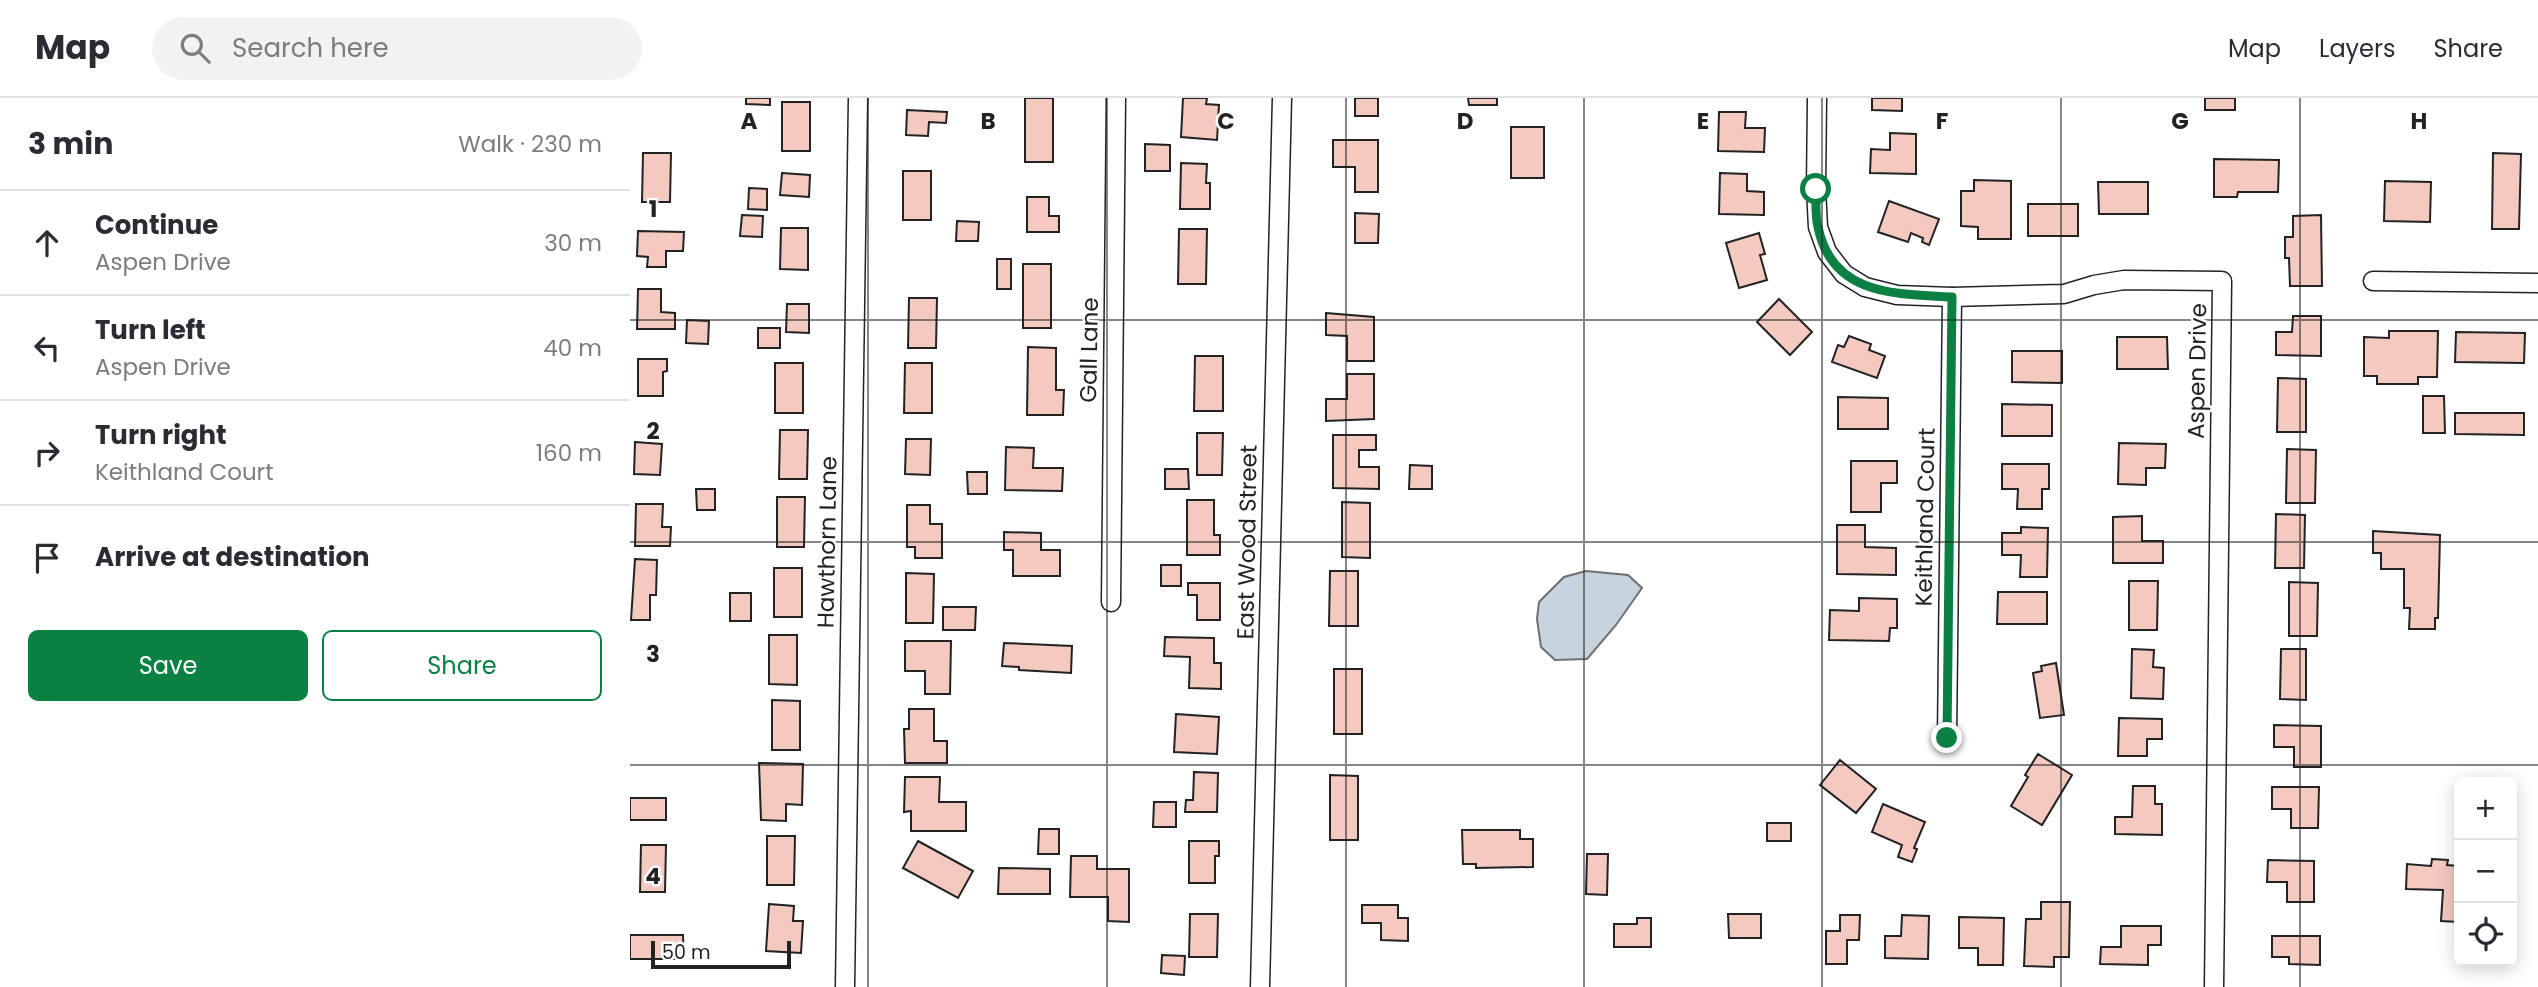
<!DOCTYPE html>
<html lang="en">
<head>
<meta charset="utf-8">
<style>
  :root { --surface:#fff; --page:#f2f2f3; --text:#2b2b33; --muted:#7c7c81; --line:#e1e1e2; --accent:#0b8043 }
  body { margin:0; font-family:Poppins,sans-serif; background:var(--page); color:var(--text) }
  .controls { position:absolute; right:21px; bottom:21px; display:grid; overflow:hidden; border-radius:10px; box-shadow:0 4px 18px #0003 }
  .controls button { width:63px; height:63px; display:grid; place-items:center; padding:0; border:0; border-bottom:2px solid var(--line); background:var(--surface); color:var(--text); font:35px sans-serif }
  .scale { position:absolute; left:21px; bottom:18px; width:140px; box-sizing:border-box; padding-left:7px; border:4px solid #222; border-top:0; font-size:19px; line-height:24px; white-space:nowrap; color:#222; -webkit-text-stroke:5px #fff; paint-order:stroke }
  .stop { position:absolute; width:21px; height:21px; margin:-16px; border:5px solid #0b8043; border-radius:50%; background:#fff }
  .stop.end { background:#0b8043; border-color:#fff; box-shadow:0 2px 7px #0008 }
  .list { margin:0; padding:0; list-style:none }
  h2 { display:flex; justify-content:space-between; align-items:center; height:91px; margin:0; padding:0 28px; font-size:30px }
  h2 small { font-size:23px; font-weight:400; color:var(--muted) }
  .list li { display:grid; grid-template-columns:46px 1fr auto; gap:21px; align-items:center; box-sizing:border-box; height:105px; padding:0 28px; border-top:2px solid var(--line) }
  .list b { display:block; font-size:26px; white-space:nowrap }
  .list p { margin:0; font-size:23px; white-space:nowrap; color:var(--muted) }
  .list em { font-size:23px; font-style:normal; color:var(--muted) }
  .actions { display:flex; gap:14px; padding:21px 28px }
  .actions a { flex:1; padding:16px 0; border:2px solid var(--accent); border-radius:10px; text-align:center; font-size:24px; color:var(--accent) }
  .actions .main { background:var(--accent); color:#fff }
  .icon { flex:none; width:38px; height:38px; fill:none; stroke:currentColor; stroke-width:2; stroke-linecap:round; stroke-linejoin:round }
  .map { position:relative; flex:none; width:1908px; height:889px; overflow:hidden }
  header { display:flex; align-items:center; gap:42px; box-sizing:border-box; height:98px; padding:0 35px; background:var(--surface); border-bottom:2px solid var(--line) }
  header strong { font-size:33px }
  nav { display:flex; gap:38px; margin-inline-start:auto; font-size:24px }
  .search { width:490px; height:63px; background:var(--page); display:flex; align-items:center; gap:18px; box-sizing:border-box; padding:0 24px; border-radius:38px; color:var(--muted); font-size:26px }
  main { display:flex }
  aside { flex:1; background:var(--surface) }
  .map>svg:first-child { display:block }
</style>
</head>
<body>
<header>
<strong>Map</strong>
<div class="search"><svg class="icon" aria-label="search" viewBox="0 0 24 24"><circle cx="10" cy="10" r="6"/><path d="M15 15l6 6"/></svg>Search here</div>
<nav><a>Map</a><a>Layers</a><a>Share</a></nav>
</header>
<main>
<aside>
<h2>3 min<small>Walk · 230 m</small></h2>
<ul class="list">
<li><svg class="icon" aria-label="ahead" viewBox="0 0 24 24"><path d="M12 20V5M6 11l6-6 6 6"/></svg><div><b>Continue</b><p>Aspen Drive</p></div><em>30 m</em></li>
<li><svg class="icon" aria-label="left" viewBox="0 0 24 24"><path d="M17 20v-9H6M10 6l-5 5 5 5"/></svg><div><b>Turn left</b><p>Aspen Drive</p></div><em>40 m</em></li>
<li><svg class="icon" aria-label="right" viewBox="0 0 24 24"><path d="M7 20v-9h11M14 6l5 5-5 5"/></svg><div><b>Turn right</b><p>Keithland Court</p></div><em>160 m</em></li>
<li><svg class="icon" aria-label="arrive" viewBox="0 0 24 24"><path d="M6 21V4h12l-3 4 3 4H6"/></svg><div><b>Arrive at destination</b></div></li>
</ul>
<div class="actions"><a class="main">Save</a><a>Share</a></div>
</aside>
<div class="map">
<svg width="1908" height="889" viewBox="0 0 1908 889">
  <rect width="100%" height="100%" fill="#fff"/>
  <polygon fill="#c7d3dd" stroke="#6f6f6f" stroke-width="2" points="956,473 998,477 1012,490 986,527 957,561 925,562 911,549 907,521 909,504 934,479"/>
  <g fill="#f3c9c0" stroke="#222" stroke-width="2">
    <polygon points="116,0 140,0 140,7 116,6"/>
    <rect x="395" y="0" width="28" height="64"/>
    <polygon points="553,0 577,0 576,6 589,7 587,42 551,39"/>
    <rect x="725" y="0" width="23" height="18"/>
    <polygon points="838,0 867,0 867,7 839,7"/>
    <polygon points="1242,0 1272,0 1272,13 1242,12"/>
    <rect x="1575" y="0" width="30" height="12"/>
    <rect x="152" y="4" width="28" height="49"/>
    <polygon points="277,12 317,14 316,25 299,24 298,38 276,37"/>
    <polygon points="1089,14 1116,14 1115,30 1135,30 1134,54 1088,53"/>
    <rect x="881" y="29" width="33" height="51"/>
    <polygon points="1260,35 1286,36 1286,76 1240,75 1241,51 1260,52"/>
    <polygon points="703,42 748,42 748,94 725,94 725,69 703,69"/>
    <polygon points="515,46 540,47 540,73 515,73"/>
    <polygon points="13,55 41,55 40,104 12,104"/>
    <polygon points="1863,55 1891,56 1889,131 1862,131"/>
    <polygon points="1584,61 1649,62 1648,94 1608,94 1607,99 1584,99"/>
    <polygon points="551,65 577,66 576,85 580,85 580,111 550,111"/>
    <rect x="273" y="73" width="28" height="49"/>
    <polygon points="152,75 180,77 179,99 150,97"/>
    <polygon points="1090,75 1117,76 1117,93 1134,94 1134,117 1089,116"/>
    <polygon points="1344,82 1381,83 1381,141 1348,141 1348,129 1331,128 1331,93 1344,93"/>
    <polygon points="1755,83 1801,84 1800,124 1754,123"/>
    <polygon points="1468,84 1518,84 1518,116 1469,116"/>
    <polygon points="119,90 137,91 137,112 118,111"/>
    <polygon points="397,99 419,99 419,118 429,118 429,134 397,134"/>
    <polygon points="1259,103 1309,121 1299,147 1292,144 1293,140 1281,135 1278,144 1248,134"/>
    <rect x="1398" y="106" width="50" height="32"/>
    <polygon points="725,115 749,116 748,145 725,145"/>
    <polygon points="112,117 133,118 132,139 110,138"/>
    <polygon points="1691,117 1692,188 1660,188 1659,160 1655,160 1655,139 1663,139 1663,118"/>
    <polygon points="327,123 349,124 348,143 326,143"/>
    <polygon points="151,130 178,130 178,172 150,171"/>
    <polygon points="549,131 577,131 576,186 548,186"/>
    <polygon points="8,133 54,134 53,153 36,153 36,169 17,169 18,159 7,158"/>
    <polygon points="1129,135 1135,156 1130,157 1137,182 1109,190 1096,145"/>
    <rect x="367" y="161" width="14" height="30"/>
    <rect x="393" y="166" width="28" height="64"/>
    <polygon points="8,191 31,191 31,214 45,215 45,231 7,231"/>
    <polygon points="279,200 307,200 306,250 278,250"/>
    <polygon points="1149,201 1182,234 1160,257 1127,224"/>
    <polygon points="157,206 179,206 179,235 156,234"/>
    <polygon points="696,215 744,219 744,263 717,263 717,238 696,237"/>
    <polygon points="1663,218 1691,218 1691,258 1646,257 1646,234 1662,234"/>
    <polygon points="57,222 79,223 78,246 56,245"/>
    <rect x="128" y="230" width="22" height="20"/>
    <polygon points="1759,233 1808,233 1807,279 1788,279 1788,286 1747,286 1747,278 1734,278 1734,239 1759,240"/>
    <polygon points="1826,234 1895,235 1894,265 1825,264"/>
    <polygon points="1219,238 1241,246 1239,252 1255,258 1247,280 1202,264 1208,247 1214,249"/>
    <polygon points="1487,239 1537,239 1538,271 1487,271"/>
    <polygon points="398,249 426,250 426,292 434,292 433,317 397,317"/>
    <polygon points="1382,253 1432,253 1432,285 1382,284"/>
    <polygon points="565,258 593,258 593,313 564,313"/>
    <polygon points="8,261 37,261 37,273 33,274 33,298 8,298"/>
    <rect x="145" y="265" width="28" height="50"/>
    <polygon points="275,265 302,265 302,315 274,315"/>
    <polygon points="717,276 744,276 744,321 696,323 696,301 717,301"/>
    <polygon points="1648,280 1676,281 1676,334 1647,334"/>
    <polygon points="1793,298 1814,298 1815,335 1793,335"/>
    <polygon points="1208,299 1258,300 1258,331 1208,331"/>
    <polygon points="1372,306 1422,307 1422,338 1372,338"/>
    <polygon points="1825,315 1894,315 1894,337 1825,336"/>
    <polygon points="150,332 178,332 177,381 149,381"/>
    <polygon points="567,335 593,335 592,377 567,377"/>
    <polygon points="703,337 746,337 746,352 729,352 729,369 749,369 749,391 703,390"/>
    <polygon points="276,341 301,341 300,377 275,376"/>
    <polygon points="5,344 32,346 30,377 4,376"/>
    <polygon points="1489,345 1536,346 1535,370 1516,370 1516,387 1488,386"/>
    <polygon points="376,349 404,350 403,370 433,370 432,393 375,392"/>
    <polygon points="1657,351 1686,352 1685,405 1656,405"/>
    <polygon points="1221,363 1267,363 1267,385 1251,385 1251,414 1221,414"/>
    <polygon points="1372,366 1419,366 1419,391 1412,391 1412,411 1387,411 1388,391 1372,391"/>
    <polygon points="780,367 802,368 802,391 779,391"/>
    <polygon points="535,371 558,371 559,391 535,391"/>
    <polygon points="337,374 357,374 357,396 338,396"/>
    <polygon points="66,391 85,391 85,412 67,412"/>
    <polygon points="147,399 175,399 174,449 147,449"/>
    <polygon points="557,402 584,402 584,437 590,437 590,457 557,457"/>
    <polygon points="712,404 740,405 740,460 712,459"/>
    <polygon points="6,406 33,406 32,429 41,429 40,448 5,448"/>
    <polygon points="277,407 300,407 300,426 312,426 312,460 285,460 285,449 277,449"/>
    <polygon points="1646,416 1675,417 1674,470 1645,470"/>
    <polygon points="1512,418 1512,443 1533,443 1533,465 1483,465 1483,419"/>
    <polygon points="1207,427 1235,427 1235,449 1266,450 1266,477 1207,476"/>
    <polygon points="1391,429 1418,430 1417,479 1390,479 1391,457 1372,457 1372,435 1391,435"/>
    <polygon points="1743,433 1810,437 1808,520 1805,520 1805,531 1779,531 1780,510 1774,510 1774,471 1751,471 1751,455 1743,455"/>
    <polygon points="374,434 411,435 411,452 430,452 430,478 383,478 383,452 374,452"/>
    <polygon points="5,461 27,462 26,497 20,497 20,522 1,522"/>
    <rect x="531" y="467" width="20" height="21"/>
    <rect x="144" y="470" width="28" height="49"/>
    <polygon points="700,473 728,473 728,528 699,528"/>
    <polygon points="276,475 304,476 303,525 276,525"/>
    <polygon points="1499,483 1528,483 1527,532 1499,532"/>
    <polygon points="1659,484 1688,485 1687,538 1659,538"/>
    <polygon points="558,485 590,485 590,522 567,522 567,497 558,497"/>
    <polygon points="1368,494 1417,494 1417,526 1367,526"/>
    <rect x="100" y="495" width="21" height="28"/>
    <polygon points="1229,500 1267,501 1267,530 1260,530 1259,543 1199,542 1200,512 1229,513"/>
    <polygon points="313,509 346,509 345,532 313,532"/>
    <polygon points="139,537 167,537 167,587 139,586"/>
    <polygon points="535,539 584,540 584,565 591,565 591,591 559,590 560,559 534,558"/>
    <polygon points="275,543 321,543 320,596 295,596 295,573 275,573"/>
    <polygon points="374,545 442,548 441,575 389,572 389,569 372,568"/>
    <polygon points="1502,551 1524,552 1523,569 1534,570 1533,601 1501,600"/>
    <polygon points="1651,551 1676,551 1676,602 1650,601"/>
    <polygon points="1426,565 1434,617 1410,620 1403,575 1412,573 1411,568"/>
    <rect x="704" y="571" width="28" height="65"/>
    <polygon points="142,602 170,603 170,652 142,652"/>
    <polygon points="279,611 304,611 304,643 317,643 317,665 275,665 274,631 279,631"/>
    <polygon points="546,616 589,619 587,656 544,654"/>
    <polygon points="1489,620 1532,621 1532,641 1517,641 1517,658 1488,658"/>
    <polygon points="1644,627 1691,628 1691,669 1664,669 1664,649 1644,649"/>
    <polygon points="1408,656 1442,677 1412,727 1381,708 1398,679 1395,677"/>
    <polygon points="1210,662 1246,691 1226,715 1190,687"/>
    <polygon points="129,665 173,666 172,707 156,706 156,723 131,722"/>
    <polygon points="564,674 588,675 587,714 555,714 556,702 563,702"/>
    <polygon points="700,677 728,678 728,742 700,742"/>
    <polygon points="275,679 310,679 309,704 336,704 336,733 281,733 281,713 274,714"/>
    <polygon points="1503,688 1525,688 1525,706 1532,706 1532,737 1485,736 1485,719 1502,719"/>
    <polygon points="1642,689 1689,689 1688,730 1661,730 1661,711 1642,711"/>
    <rect x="0" y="700" width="36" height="22"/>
    <polygon points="524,704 546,704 546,729 523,729"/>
    <polygon points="1253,706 1295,724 1284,750 1287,751 1282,764 1268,759 1272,747 1242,734"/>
    <rect x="1137" y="725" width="24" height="18"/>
    <polygon points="409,731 429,731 429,756 408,756"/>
    <polygon points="832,732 890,732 890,741 903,741 903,769 846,770 846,766 833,766"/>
    <polygon points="137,738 165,738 164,787 137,787"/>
    <polygon points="288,743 343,773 328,800 273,770"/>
    <polygon points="559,743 589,743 589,758 585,758 585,785 559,785"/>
    <polygon points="11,747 36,747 35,794 10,794"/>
    <polygon points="957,756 978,756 977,797 956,796"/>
    <polygon points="441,758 467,758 467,771 499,771 499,824 478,823 478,799 440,799"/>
    <polygon points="1802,761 1818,762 1817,767 1828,768 1826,800 1829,800 1829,824 1811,823 1813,792 1776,791 1777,766 1801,768"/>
    <polygon points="1638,762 1684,763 1684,804 1657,804 1657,784 1637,784"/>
    <polygon points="369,770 420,771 420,796 368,796"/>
    <polygon points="1411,804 1440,804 1439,859 1424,859 1424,869 1394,868 1396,821 1411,821"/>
    <polygon points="139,806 164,808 163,823 173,823 171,855 136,853"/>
    <polygon points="732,807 768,807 768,820 778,820 778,843 751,842 751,825 732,825"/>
    <polygon points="560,816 588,816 587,859 559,859"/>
    <polygon points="1098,816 1131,816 1131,840 1099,840"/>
    <polygon points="1210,817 1230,817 1229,842 1217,842 1217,866 1196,866 1196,833 1210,833"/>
    <polygon points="1272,817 1299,818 1298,861 1255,860 1255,838 1271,838"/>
    <polygon points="1329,819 1374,820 1373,867 1348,867 1348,850 1329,850"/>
    <polygon points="1007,820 1021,820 1021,849 984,849 984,826 1007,826"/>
    <polygon points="1491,828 1531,828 1531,847 1518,847 1518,867 1470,866 1471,849 1491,849"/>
    <polygon points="0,837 53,837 54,861 0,861"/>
    <polygon points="1642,838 1690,838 1690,867 1659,866 1659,859 1642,859"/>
    <polygon points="532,857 555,858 554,877 531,875"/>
  </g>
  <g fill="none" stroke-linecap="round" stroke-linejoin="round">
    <g stroke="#222" stroke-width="21">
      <g id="street">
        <polyline points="1187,0 1186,91 1188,129 1197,154 1214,176 1235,189 1267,197 1322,199 1434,196 1464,187 1494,182 1592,183 1584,889"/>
        <polyline points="1743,183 1908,185"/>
        <polyline points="481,504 486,0"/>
        <polyline points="1317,640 1322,199"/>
        <polyline points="215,889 228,0"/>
        <polyline points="630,889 652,0"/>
      </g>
    </g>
    <use href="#street" stroke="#fff" stroke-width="18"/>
  </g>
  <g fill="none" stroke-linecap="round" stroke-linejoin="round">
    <path stroke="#0b8043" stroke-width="9" d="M1186 91C1186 103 1185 117 1188 129 1202 198 1266 196 1322 199L1317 640"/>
  </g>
  <path fill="none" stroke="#222" stroke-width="2" stroke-opacity="0.55" d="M238 0V889M477 0V889M716 0V889M954 0V889M1192 0V889M1431 0V889M1670 0V889M0 222H1908M0 444H1908M0 667H1908"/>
  <g text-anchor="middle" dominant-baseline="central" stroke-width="5" stroke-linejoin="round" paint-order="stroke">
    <g font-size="23" fill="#222" stroke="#fff">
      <text transform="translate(459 252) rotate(-89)">Gall Lane</text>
      <text transform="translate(1567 273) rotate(-89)">Aspen Drive</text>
      <text transform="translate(1295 419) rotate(-89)">Keithland Court</text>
      <text transform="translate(197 444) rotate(-89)">Hawthorn Lane</text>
      <text transform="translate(617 444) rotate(-89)">East Wood Street</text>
    </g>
  </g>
  <g font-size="23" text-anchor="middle" font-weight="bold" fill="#222" stroke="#fff" stroke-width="5" stroke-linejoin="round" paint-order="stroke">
    <text x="119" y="31">A</text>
    <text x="358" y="31">B</text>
    <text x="596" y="31">C</text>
    <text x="835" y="31">D</text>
    <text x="1073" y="31">E</text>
    <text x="1312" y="31">F</text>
    <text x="1550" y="31">G</text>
    <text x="1789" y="31">H</text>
    <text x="23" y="119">1</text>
    <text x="23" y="341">2</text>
    <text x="23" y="564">3</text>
    <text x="23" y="786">4</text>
  </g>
</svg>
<div class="controls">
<button>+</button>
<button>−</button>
<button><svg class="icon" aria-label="locate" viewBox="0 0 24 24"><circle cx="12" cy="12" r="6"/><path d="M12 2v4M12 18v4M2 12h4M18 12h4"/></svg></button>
</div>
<div class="scale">50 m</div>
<div class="stop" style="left:1186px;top:91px"></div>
<div class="stop end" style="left:1317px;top:640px"></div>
</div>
</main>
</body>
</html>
